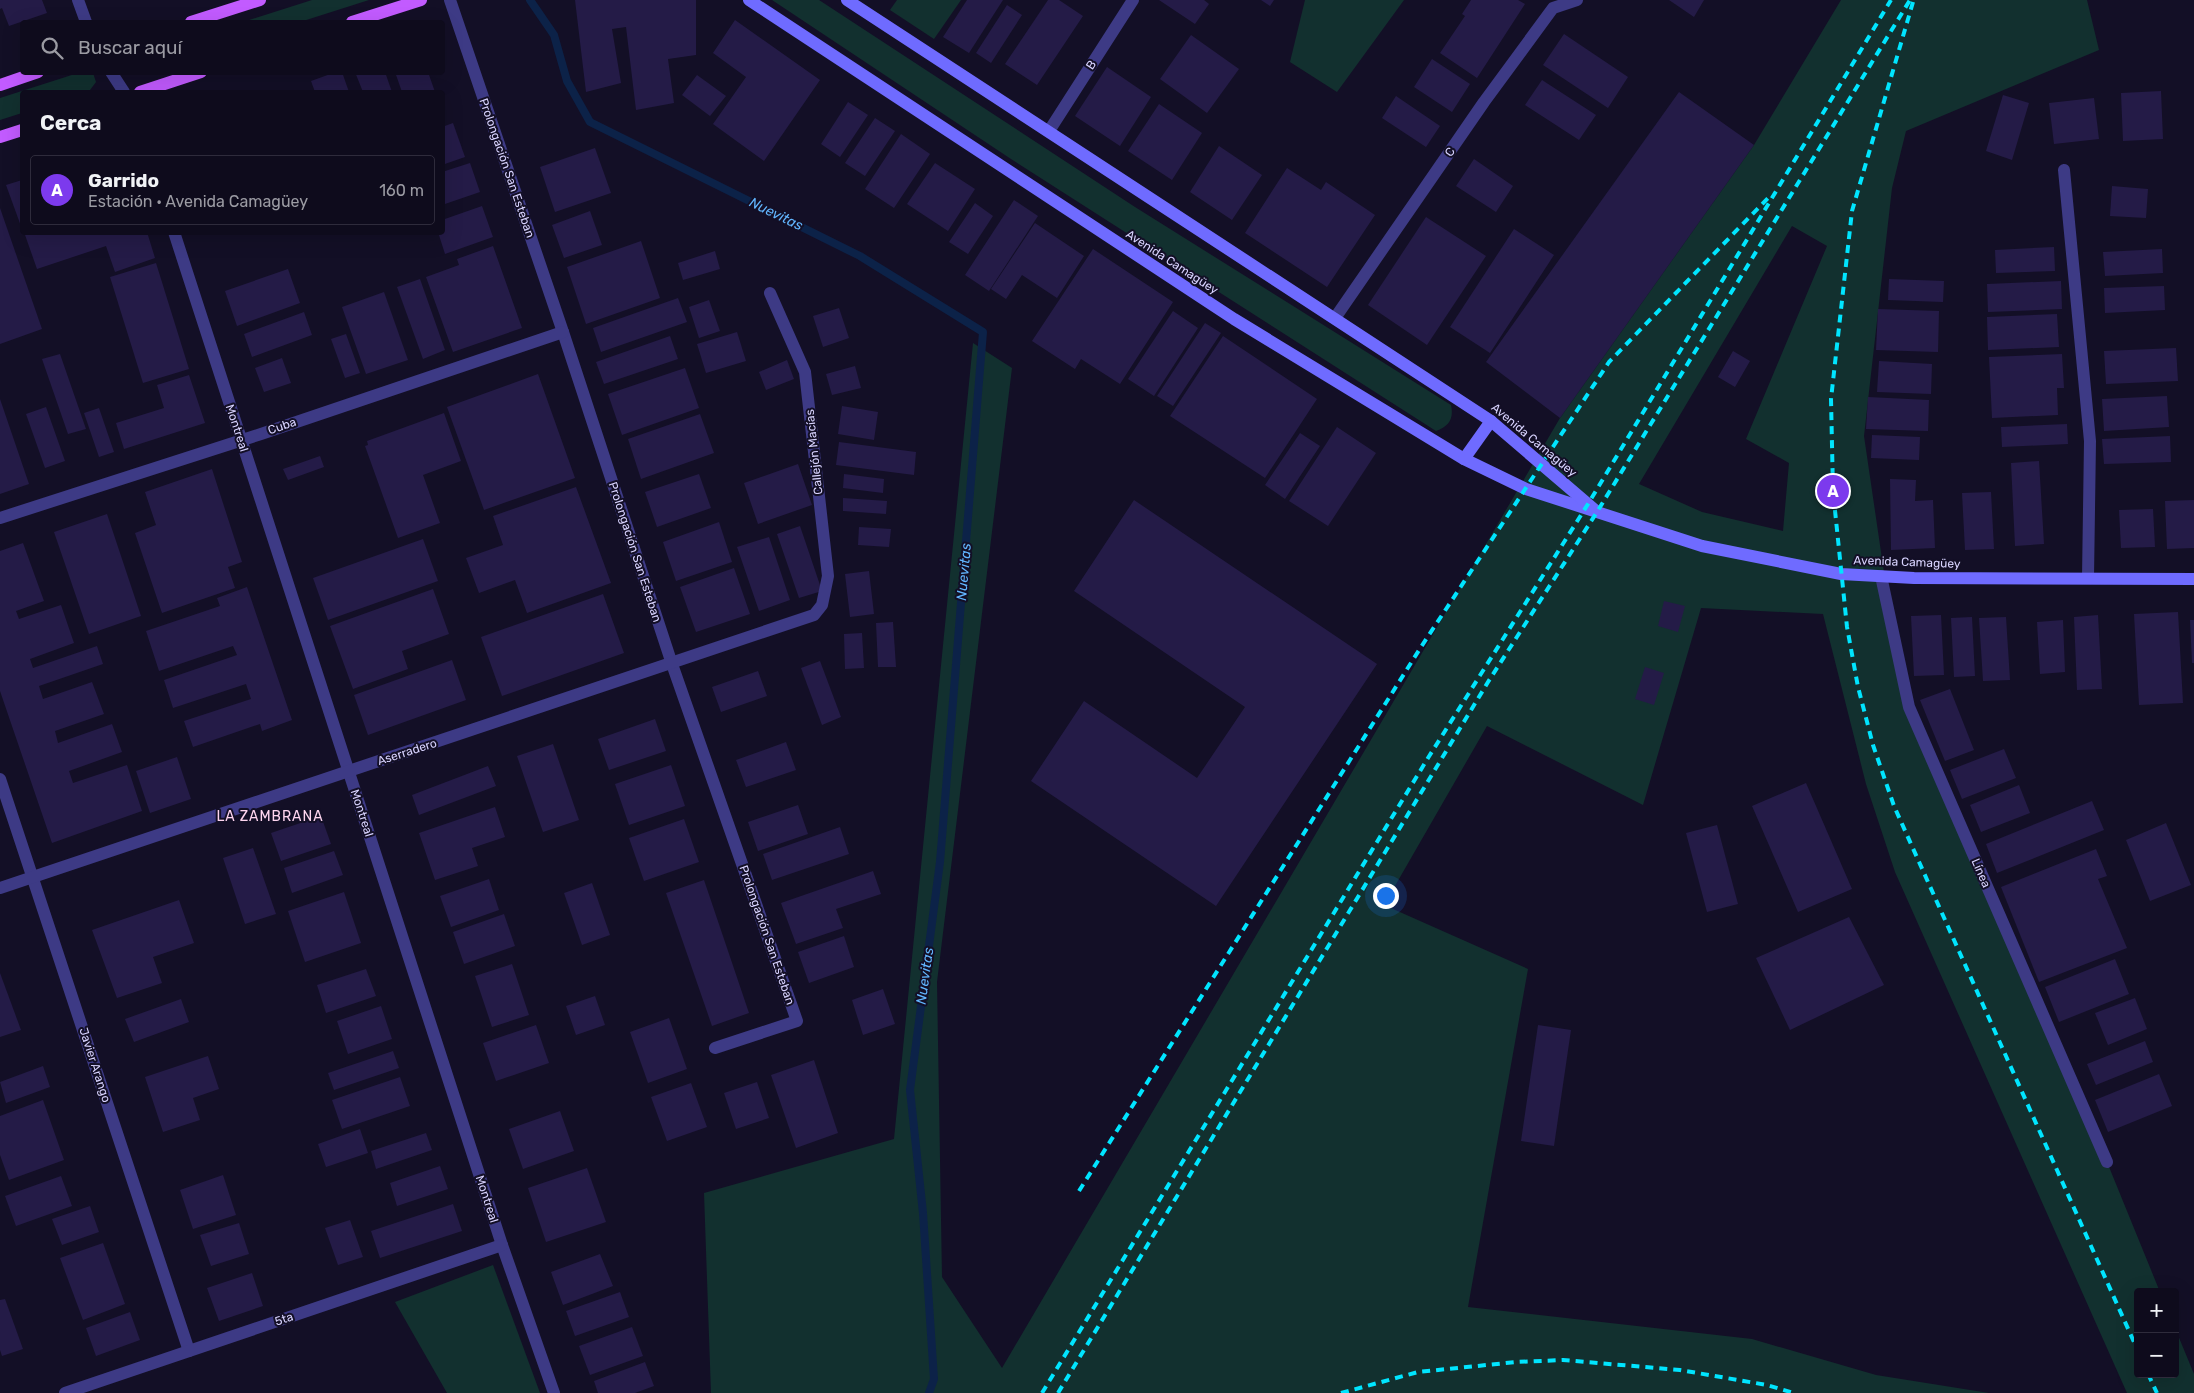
<!DOCTYPE html>
<html lang="es">
<head>
<meta charset="utf-8">
<style>
  :root { --surface:#0e0b1c; --page:#171425; --text:#f1f3f6; --muted:#9b9ba3; --line:#2e2b3b; --accent:#7c3aed }
  body { margin:0; font-family:Rubik,sans-serif; background:var(--page); color:var(--text) }
  .controls { position:absolute; right:15px; bottom:15px; display:grid; overflow:hidden; border-radius:5px; box-shadow:0 5px 20px #0002 }
  .controls button { width:45px; height:45px; display:grid; place-items:center; padding:0; border:0; border-bottom:1px solid var(--line); background:var(--surface); color:var(--text); font:25px sans-serif }
  .you { position:absolute; left:1385px; top:895px; width:18px; height:18px; margin:-12px; border:4px solid #fff; border-radius:50%; background:#1a73e8; box-shadow:0 0 0 8px #1a73e833 }
  .badge { display:grid; place-items:center; width:32px; height:32px; border-radius:50%; background:var(--accent); color:#fff; font-size:16px; font-weight:700 }
  .pin { position:absolute; translate:-50% -50%; border:2px solid #fff; box-shadow:0 1px 5px #0006 }
  .list { margin:0; padding:0; list-style:none }
  h2 { display:flex; justify-content:space-between; align-items:center; height:65px; margin:0; padding:0 20px; font-size:21px }
  h2 small { font-size:16px; font-weight:400; color:var(--muted) }
  .list li { display:grid; grid-template-columns:32px 1fr auto; gap:15px; align-items:center; box-sizing:border-box; height:70px; margin:0 10px 10px; padding:0 10px; border:1px solid var(--line); border-radius:5px }
  .list b { display:block; font-size:19px; white-space:nowrap }
  .list p { margin:0; font-size:16px; white-space:nowrap; color:var(--muted) }
  .list em { font-size:16px; font-style:normal; color:var(--muted) }
  .icon { flex:none; width:28px; height:28px; fill:none; stroke:currentColor; stroke-width:2; stroke-linecap:round; stroke-linejoin:round }
  .map { position:relative; flex:none; width:2194px; height:1393px; overflow:hidden }
  .search { position:absolute; background:var(--surface); box-shadow:0 5px 20px #0002; left:20px; top:20px; width:425px; height:55px; display:flex; align-items:center; gap:12px; box-sizing:border-box; padding:0 18px; border-radius:5px; color:var(--muted); font-size:19px }
  .panel { position:absolute; background:var(--surface); box-shadow:0 5px 20px #0002; left:20px; top:90px; width:425px; height:145px; border-radius:5px }
  .map>svg:first-child { display:block }
</style>
</head>
<body>
<div class="map">
<svg width="2194" height="1393" viewBox="0 0 2194 1393">
  <rect width="100%" height="100%" fill="#130f26"/>
  <g fill="#12302f" fill-rule="evenodd">
    <polygon points="312,0 369,0 300,22 243,22"/>
    <path d="M772 0H819L1135 207 1451 405C1454 419 1449 426 1436 431L1011 159Z"/>
    <polygon points="897,0 961,0 934,39 890,10"/>
    <polygon points="1305,0 1404,0 1337,92 1290,62"/>
    <path d="M1841 0H2087L2099 50 1906 131 1892 188 1864 436 1903 702 2107 1162 2160 1292H2138V1374H2175V1328L2194 1374V1393H2127L1895 872 1866 784 1823 614 1701 608 1643 805 1487 726 1384 905 1528 969 1468 1307 1752 1339 1876 1375 1989 1393H711L704 1193 894 1139 973 343 1012 368 937 982 942 1277 1002 1368 1560 418 1754 145ZM1792 226 1827 246 1746 439 1789 463 1783 531 1702 512 1639 484Z"/>
    <polygon points="78,73 93,73 96,82 90,90 83,92 22,92 22,113 0,120 0,98"/>
    <polygon points="493,1265 540,1393 447,1393 395,1302"/>
  </g>
  <g fill="none" stroke-linecap="round" stroke-linejoin="round">
    <polyline stroke="#0c2248" stroke-width="8" points="530,0 554,35 567,81 590,122 860,256 983,332 940,862 910,1090 923,1213 934,1379 929,1393"/>
  </g>
  <g fill="#241b47">
    <polygon points="0,0 42,0 47,13 9,26 2,8 0,9"/>
    <polygon points="575,0 696,0 696,55 668,59 674,103 636,110 626,27 612,29 621,83 586,92"/>
    <polygon points="967,0 1003,0 969,53 943,37"/>
    <polygon points="1048,0 1059,0 1083,16 1037,85 1005,64"/>
    <polygon points="1159,0 1204,0 1209,4 1195,24"/>
    <polygon points="1261,0 1274,0 1270,6"/>
    <polygon points="1471,0 1518,0 1525,4 1477,78 1440,53 1465,16 1462,14"/>
    <polygon points="1669,0 1704,0 1694,17"/>
    <polygon points="1007,5 1022,15 991,63 976,53"/>
    <polygon points="735,20 820,80 764,161 713,124 746,77 713,53"/>
    <polygon points="1564,34 1628,77 1608,108 1543,65"/>
    <polygon points="1191,35 1239,69 1207,113 1160,79"/>
    <polygon points="1432,59 1470,84 1452,112 1414,87"/>
    <polygon points="1107,67 1151,97 1120,146 1075,116"/>
    <polygon points="336,72 342,72 349,92 315,92 311,81"/>
    <polygon points="355,72 385,72 392,92 363,92"/>
    <polygon points="395,72 428,72 435,92 402,92"/>
    <polygon points="697,75 726,96 710,116 682,95"/>
    <polygon points="1542,80 1596,115 1579,140 1525,105"/>
    <polygon points="2161,91 2163,139 2123,141 2121,93"/>
    <polygon points="1679,92 1754,145 1560,418 1486,362"/>
    <polygon points="2003,95 2029,103 2012,160 1986,151"/>
    <polygon points="1396,96 1440,126 1426,147 1382,118"/>
    <polygon points="2094,98 2099,139 2054,144 2049,103"/>
    <polygon points="848,102 868,115 840,157 821,144"/>
    <polygon points="1159,104 1202,133 1172,180 1128,151"/>
    <polygon points="875,118 895,131 865,176 845,163"/>
    <polygon points="453,123 465,157 442,165 442,127"/>
    <polygon points="901,134 930,154 894,208 865,189"/>
    <polygon points="1219,146 1262,175 1232,220 1190,192"/>
    <polygon points="595,148 611,193 555,212 540,167"/>
    <polygon points="1474,159 1513,186 1496,212 1456,186"/>
    <polygon points="470,163 480,192 442,205 442,172"/>
    <polygon points="935,163 975,189 948,231 907,204"/>
    <polygon points="1287,168 1321,190 1326,182 1375,215 1327,287 1245,233"/>
    <polygon points="22,180 22,229 6,185"/>
    <polygon points="2112,186 2148,189 2146,218 2110,216"/>
    <polygon points="1014,200 1038,216 989,291 965,275"/>
    <polygon points="975,203 993,216 968,254 949,242"/>
    <polygon points="482,206 493,237 445,254 438,232 442,232 442,220"/>
    <polygon points="0,208 42,329 0,344"/>
    <polygon points="590,211 602,245 564,258 552,225"/>
    <polygon points="1426,217 1486,256 1427,345 1368,305"/>
    <polygon points="1035,223 1084,256 1057,298 1022,275 1006,299 991,289"/>
    <polygon points="1514,229 1554,255 1490,353 1450,327"/>
    <polygon points="24,232 147,232 155,258 115,272 106,246 37,269"/>
    <polygon points="641,241 660,298 586,324 567,267"/>
    <polygon points="493,246 522,328 453,352 426,277 459,265 457,259"/>
    <polygon points="2054,247 2055,271 1996,273 1995,250"/>
    <polygon points="1093,249 1173,302 1120,384 1081,359 1075,369 1032,341"/>
    <polygon points="2162,249 2163,273 2105,276 2103,252"/>
    <polygon points="715,251 720,269 683,280 678,263"/>
    <polygon points="156,263 189,369 143,383 110,277"/>
    <polygon points="288,269 300,303 237,326 225,291"/>
    <polygon points="420,279 445,350 423,359 397,287"/>
    <polygon points="1889,279 1944,281 1943,302 1888,300"/>
    <polygon points="2061,281 2062,309 1988,312 1987,284"/>
    <polygon points="2164,286 2165,310 2105,313 2104,288"/>
    <polygon points="384,292 408,360 366,374 342,307"/>
    <polygon points="678,298 687,322 601,352 593,328"/>
    <polygon points="709,300 720,331 699,338 689,307"/>
    <polygon points="839,308 849,338 823,347 813,316"/>
    <polygon points="1878,309 1939,311 1938,352 1876,350"/>
    <polygon points="1173,311 1198,328 1154,396 1128,379"/>
    <polygon points="304,312 312,335 252,357 244,334"/>
    <polygon points="2057,314 2059,347 1988,350 1987,317"/>
    <polygon points="1205,323 1221,333 1173,406 1157,396"/>
    <polygon points="737,332 746,361 706,373 697,344"/>
    <polygon points="346,334 360,373 345,378 331,339"/>
    <polygon points="670,336 678,359 604,384 596,362"/>
    <polygon points="1223,336 1317,399 1265,478 1170,416"/>
    <polygon points="2176,348 2178,381 2106,384 2104,351"/>
    <polygon points="1733,351 1750,361 1735,387 1718,377"/>
    <polygon points="60,354 86,429 68,434 42,359"/>
    <polygon points="2062,354 2064,388 2057,388 2058,415 1992,418 1989,357"/>
    <polygon points="282,358 291,383 264,392 255,368"/>
    <polygon points="787,360 794,379 766,390 759,372"/>
    <polygon points="1879,361 1932,364 1931,394 1877,392"/>
    <polygon points="855,366 861,388 832,395 826,374"/>
    <polygon points="685,368 699,408 622,435 608,394"/>
    <polygon points="538,374 575,478 484,510 447,407"/>
    <polygon points="189,375 205,423 124,449 116,423 164,408 157,385"/>
    <polygon points="2167,396 2169,427 2104,431 2102,399"/>
    <polygon points="1868,397 1929,400 1928,431 1866,429"/>
    <polygon points="0,399 29,484 0,494"/>
    <polygon points="842,406 878,412 874,440 838,434"/>
    <polygon points="46,407 65,461 45,468 26,414"/>
    <polygon points="99,408 114,452 99,457 84,413"/>
    <polygon points="444,413 461,461 423,475 440,523 398,538 365,446 368,445 367,441"/>
    <polygon points="700,414 714,453 641,479 628,439"/>
    <polygon points="2067,424 2068,444 2002,447 2001,427"/>
    <polygon points="1337,427 1376,453 1328,526 1289,501"/>
    <polygon points="1300,433 1320,446 1285,499 1265,485"/>
    <polygon points="1872,435 1920,437 1919,460 1871,458"/>
    <polygon points="2170,436 2171,462 2104,464 2102,439"/>
    <polygon points="839,442 916,452 914,475 836,465"/>
    <polygon points="320,456 324,467 288,480 283,469"/>
    <polygon points="2039,461 2044,544 2015,546 2011,463"/>
    <polygon points="798,464 812,505 758,524 744,483"/>
    <polygon points="212,469 242,562 228,567 235,588 162,613 135,533 156,525 145,492"/>
    <polygon points="699,474 711,508 657,527 645,492"/>
    <polygon points="844,474 884,479 883,493 843,488"/>
    <polygon points="1890,479 1916,480 1915,501 1933,500 1935,548 1891,550"/>
    <polygon points="576,487 611,583 527,613 515,580 479,593 466,558 503,545 493,516"/>
    <polygon points="1991,492 1994,549 1965,550 1962,493"/>
    <polygon points="843,498 887,501 886,514 843,511"/>
    <polygon points="1134,500 1377,664 1216,906 1031,781 1084,701 1197,778 1245,707 1074,591"/>
    <polygon points="2194,500 2194,548 2167,549 2165,501"/>
    <polygon points="2153,509 2155,547 2121,548 2119,510"/>
    <polygon points="107,514 141,616 89,634 54,532"/>
    <polygon points="719,522 732,562 676,581 663,542"/>
    <polygon points="800,526 822,591 799,598 777,534"/>
    <polygon points="859,527 891,529 889,547 858,545"/>
    <polygon points="769,537 790,600 759,611 737,547"/>
    <polygon points="423,539 438,581 328,620 313,578"/>
    <polygon points="23,543 44,601 16,611 19,619 61,605 74,643 30,659 33,668 97,646 103,664 39,686 43,699 92,682 104,714 55,731 58,743 112,724 122,752 69,771 73,783 127,765 142,811 52,843 0,691 0,551"/>
    <polygon points="734,568 750,614 696,632 680,587"/>
    <polygon points="869,571 874,614 850,617 845,574"/>
    <polygon points="247,587 292,720 262,731 260,724 193,747 184,721 251,699 246,684 173,708 164,680 237,655 233,646 159,671 146,631 220,606 217,598"/>
    <polygon points="433,589 449,634 402,651 408,669 353,689 330,626"/>
    <polygon points="603,594 624,653 502,696 481,637"/>
    <polygon points="1664,601 1685,606 1678,632 1658,626"/>
    <polygon points="2178,612 2183,703 2139,705 2134,614"/>
    <polygon points="1941,615 1944,675 1914,676 1911,616"/>
    <polygon points="2098,615 2102,689 2077,690 2074,617"/>
    <polygon points="1972,617 1975,676 1954,677 1951,618"/>
    <polygon points="2006,617 2010,680 1983,681 1979,618"/>
    <polygon points="2063,620 2065,672 2040,674 2037,622"/>
    <polygon points="2190,620 2194,620 2194,663 2192,663"/>
    <polygon points="893,622 896,667 878,667 876,623"/>
    <polygon points="862,633 864,668 845,669 844,634"/>
    <polygon points="452,660 466,700 368,735 354,695"/>
    <polygon points="820,661 841,717 822,725 801,668"/>
    <polygon points="1645,667 1664,673 1654,705 1635,699"/>
    <polygon points="758,671 767,696 721,712 712,687"/>
    <polygon points="1950,689 1974,750 1945,761 1920,700"/>
    <polygon points="655,719 666,751 609,770 598,739"/>
    <polygon points="786,742 796,770 746,787 736,760"/>
    <polygon points="553,744 579,820 543,832 517,756"/>
    <polygon points="2004,749 2016,778 1962,799 1950,770"/>
    <polygon points="177,757 191,799 150,813 136,771"/>
    <polygon points="671,765 685,806 629,825 615,784"/>
    <polygon points="488,766 496,786 419,815 412,795"/>
    <polygon points="1806,783 1852,889 1798,912 1752,806"/>
    <polygon points="2019,785 2030,813 1981,832 1970,805"/>
    <polygon points="2092,801 2104,830 1997,873 1986,844"/>
    <polygon points="798,805 808,834 758,851 748,822"/>
    <polygon points="495,807 505,837 472,848 478,866 435,880 419,833"/>
    <polygon points="321,816 331,844 281,861 271,833"/>
    <polygon points="684,819 699,862 644,881 629,838"/>
    <polygon points="2166,823 2191,885 2150,901 2126,840"/>
    <polygon points="1717,825 1738,904 1707,912 1686,833"/>
    <polygon points="840,827 849,854 772,880 763,854"/>
    <polygon points="253,848 276,914 245,924 223,858"/>
    <polygon points="2096,849 2107,876 2098,879 2127,948 2039,982 2001,887"/>
    <polygon points="334,851 343,875 292,893 284,868"/>
    <polygon points="873,871 881,894 836,909 843,928 796,944 781,903"/>
    <polygon points="489,879 499,910 451,927 440,896"/>
    <polygon points="704,880 749,1013 712,1026 666,893"/>
    <polygon points="592,883 610,935 582,945 564,893"/>
    <polygon points="344,892 361,943 305,962 288,911"/>
    <polygon points="179,900 194,943 153,957 162,983 117,998 92,930"/>
    <polygon points="504,914 515,946 464,964 453,932"/>
    <polygon points="1849,917 1884,985 1790,1030 1756,958"/>
    <polygon points="844,936 854,967 809,983 798,952"/>
    <polygon points="2115,959 2129,994 2059,1022 2045,987"/>
    <polygon points="512,964 529,1015 492,1027 475,976"/>
    <polygon points="366,969 376,996 326,1013 317,985"/>
    <polygon points="0,973 21,1030 0,1037"/>
    <polygon points="883,989 895,1024 863,1035 852,1000"/>
    <polygon points="595,996 605,1025 576,1035 566,1006"/>
    <polygon points="2135,998 2147,1029 2108,1045 2095,1013"/>
    <polygon points="181,999 189,1022 134,1042 125,1019"/>
    <polygon points="381,1006 392,1039 348,1054 337,1021"/>
    <polygon points="669,1018 687,1069 648,1083 630,1032"/>
    <polygon points="536,1025 549,1063 496,1081 483,1043"/>
    <polygon points="1538,1025 1571,1030 1554,1146 1521,1141"/>
    <polygon points="2145,1041 2153,1062 2096,1085 2087,1064"/>
    <polygon points="393,1051 399,1068 334,1090 328,1073"/>
    <polygon points="208,1056 219,1089 193,1098 200,1120 163,1132 145,1077"/>
    <polygon points="814,1060 838,1133 796,1148 771,1075"/>
    <polygon points="43,1066 50,1087 6,1103 0,1082"/>
    <polygon points="2159,1074 2172,1106 2108,1132 2095,1100"/>
    <polygon points="400,1077 410,1106 342,1129 332,1100"/>
    <polygon points="757,1082 769,1118 736,1129 724,1093"/>
    <polygon points="691,1083 707,1127 667,1141 651,1097"/>
    <polygon points="43,1100 64,1160 9,1180 0,1155 0,1116"/>
    <polygon points="560,1111 574,1151 523,1169 509,1129"/>
    <polygon points="360,1129 368,1153 326,1167 318,1144"/>
    <polygon points="426,1133 432,1150 376,1169 371,1151"/>
    <polygon points="440,1166 448,1189 397,1206 390,1183"/>
    <polygon points="587,1168 606,1222 546,1242 528,1188"/>
    <polygon points="223,1175 236,1215 193,1229 180,1190"/>
    <polygon points="61,1176 72,1206 16,1226 5,1196"/>
    <polygon points="453,1204 462,1231 380,1258 371,1231"/>
    <polygon points="90,1206 99,1232 62,1245 52,1219"/>
    <polygon points="350,1220 363,1257 338,1265 325,1228"/>
    <polygon points="239,1223 249,1254 211,1266 200,1235"/>
    <polygon points="103,1243 125,1304 83,1320 60,1258"/>
    <polygon points="600,1254 613,1286 563,1305 551,1272"/>
    <polygon points="252,1273 263,1306 219,1321 207,1288"/>
    <polygon points="620,1292 629,1317 575,1336 566,1311"/>
    <polygon points="5,1299 23,1349 2,1356 0,1350 0,1300"/>
    <polygon points="130,1312 140,1340 96,1356 86,1328"/>
    <polygon points="632,1327 643,1356 590,1375 579,1346"/>
    <polygon points="645,1362 654,1386 635,1393 598,1393 594,1381"/>
  </g>
  <g fill="none" stroke-linecap="round" stroke-linejoin="round">
    <g stroke="#3d3a85" stroke-width="12">
      <polyline points="78,0 86,22"/>
      <polyline points="450,0 563,332 672,664 797,1021 715,1048"/>
      <polyline points="111,72 124,92"/>
      <polyline points="1049,131 1133,0"/>
      <polyline points="2064,170 2090,441 2088,578"/>
      <polyline points="174,232 502,1245 554,1393"/>
      <polyline points="1335,318 1484,102 1553,8 1577,0"/>
      <polyline points="0,518 261,434 563,332"/>
      <polyline points="1881,576 1909,707 2107,1162"/>
      <polyline points="0,779 189,1351"/>
      <polyline points="0,888 814,615 822,605 828,576 805,372 770,293"/>
      <polyline points="65,1393 502,1245"/>
    </g>
    <g stroke="#6f6bff" stroke-width="12">
      <polyline points="749,0 1234,319 1464,459 1526,489 1702,546 1841,574 1914,578 2194,579"/>
      <polyline points="847,0 1491,421 1595,510"/>
      <polyline points="1464,459 1491,421"/>
    </g>
    <g stroke="#c25bff" stroke-width="12">
      <polyline points="191,22 260,0"/>
      <polyline points="352,22 421,0"/>
      <polyline points="0,85 38,72"/>
      <polyline points="140,92 201,72"/>
      <polyline points="0,137 22,130"/>
    </g>
    <g stroke="#00e5ff" stroke-width="4" stroke-dasharray="8 6" stroke-linecap="butt">
      <polyline points="1913,2 1852,211 1831,399 1833,491 1847,627 1858,687 1873,745 1894,806 2138,1351"/>
      <polyline points="1079,1191 1421,647 1609,362 1769,197"/>
      <polyline points="2148,1374 2157,1393"/>
      <polyline points="1042,1393 1428,758 1588,504 1891,0"/>
      <polyline points="1058,1393 1488,682 1597,512 1910,0"/>
      <polyline points="1341,1393 1418,1372 1516,1362 1563,1360 1680,1370 1767,1385 1794,1393"/>
    </g>
  </g>
  <g text-anchor="middle" dominant-baseline="central" stroke-width="4" stroke-linejoin="round" paint-order="stroke">
    <g font-size="12" fill="#d9d4ff" stroke="#130f26">
      <text transform="translate(1091 65) rotate(-57)">B</text>
      <text transform="translate(1450 152) rotate(-56)">C</text>
      <text transform="translate(507 168) rotate(71)">Prolongación San Esteban</text>
      <text transform="translate(1172 262) rotate(33)">Avenida Camagüey</text>
      <text transform="translate(282 426) rotate(-19)">Cuba</text>
      <text transform="translate(237 428) rotate(72)">Montreal</text>
      <text transform="translate(1534 440) rotate(40)">Avenida Camagüey</text>
      <text transform="translate(814 452) rotate(-96)">Callejón Macías</text>
      <text transform="translate(635 552) rotate(72)">Prolongación San Esteban</text>
      <text transform="translate(1907 562) rotate(2)">Avenida Camagüey</text>
      <text transform="translate(407 752) rotate(-18)">Aserradero</text>
      <text transform="translate(362 813) rotate(72)">Montreal</text>
      <text transform="translate(1981 873) rotate(66)">Línea</text>
      <text transform="translate(767 935) rotate(71)">Prolongación San Esteban</text>
      <text transform="translate(95 1065) rotate(72)">Javier Arango</text>
      <text transform="translate(487 1199) rotate(72)">Montreal</text>
      <text transform="translate(284 1319) rotate(-19)">5ta</text>
    </g>
    <g font-size="14" font-style="italic" fill="#62b6ff" stroke="#130f26">
      <text transform="translate(776 214) rotate(26)">Nuevitas</text>
      <text transform="translate(964 572) rotate(-85)">Nuevitas</text>
      <text transform="translate(925 976) rotate(-82)">Nuevitas</text>
    </g>
    <g font-size="14" letter-spacing="1" fill="#ffd6f0" stroke="#130f26">
      <text x="270" y="816">LA ZAMBRANA</text>
    </g>
  </g>
</svg>
<div class="controls">
<button>+</button>
<button>−</button>
</div>
<div class="you"></div>
<div class="pin badge" style="left:1833px;top:491px">A</div>
<div class="search"><svg class="icon" aria-label="search" viewBox="0 0 24 24"><circle cx="10" cy="10" r="6"/><path d="M15 15l6 6"/></svg>Buscar aquí</div>
<section class="panel">
<h2>Cerca<small></small></h2>
<ul class="list">
<li><span class="badge">A</span><div><b>Garrido</b><p>Estación · Avenida Camagüey</p></div><em>160 m</em></li>
</ul>
</section>
</div>
</body>
</html>
